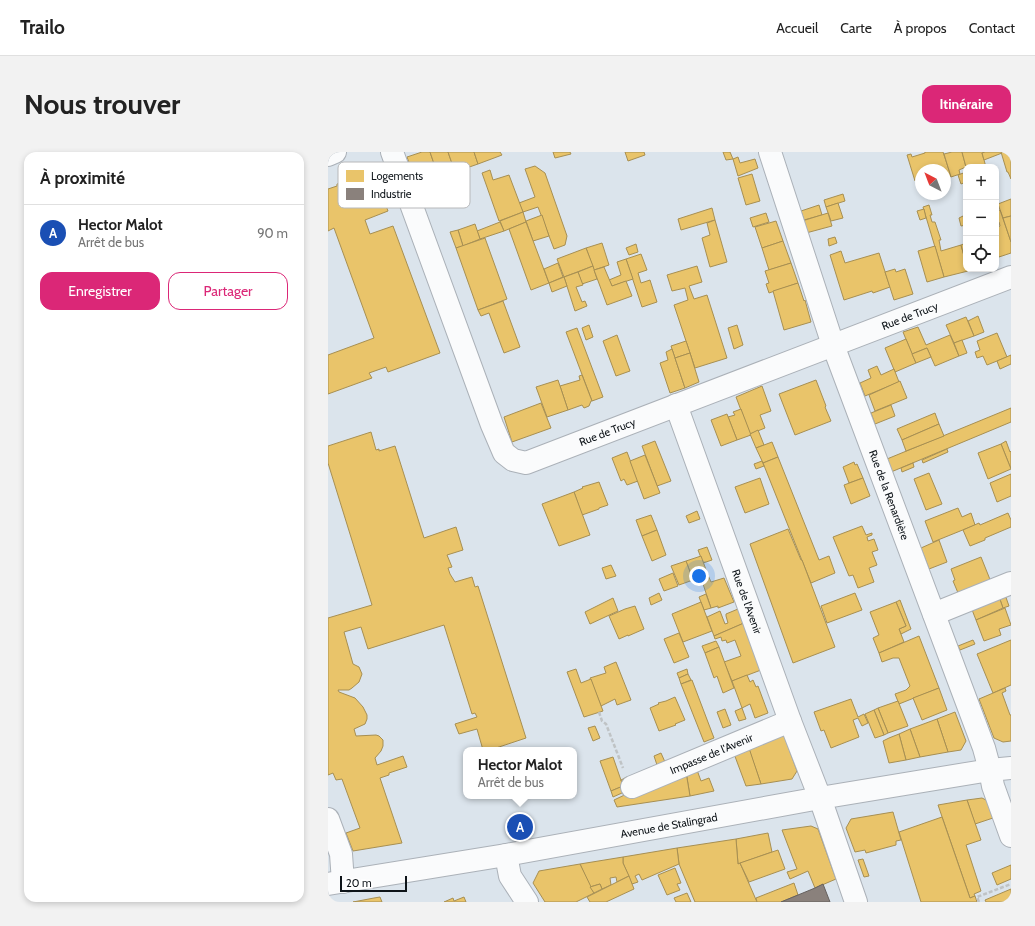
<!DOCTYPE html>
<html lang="fr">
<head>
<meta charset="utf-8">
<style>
  :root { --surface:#fff; --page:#f2f2f2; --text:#222; --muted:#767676; --line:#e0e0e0; --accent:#db2777 }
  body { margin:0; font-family:Cabin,sans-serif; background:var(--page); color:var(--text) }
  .controls { position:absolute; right:12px; top:12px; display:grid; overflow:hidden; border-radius:8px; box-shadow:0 2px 6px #0003 }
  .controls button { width:36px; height:36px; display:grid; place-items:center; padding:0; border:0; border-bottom:1px solid var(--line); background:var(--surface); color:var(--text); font:20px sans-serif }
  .compass { position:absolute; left:587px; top:12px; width:36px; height:36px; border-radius:50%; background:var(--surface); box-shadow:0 2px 6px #0003; rotate:318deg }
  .scale { position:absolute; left:12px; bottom:10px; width:67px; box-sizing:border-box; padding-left:4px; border:2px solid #0e1419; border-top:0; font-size:11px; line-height:14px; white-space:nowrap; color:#0e1419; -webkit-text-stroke:3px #fff; paint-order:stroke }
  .you { position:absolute; left:371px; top:424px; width:14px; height:14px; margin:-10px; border:3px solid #fff; border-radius:50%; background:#1a73e8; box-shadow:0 0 0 6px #1a73e833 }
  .badge { display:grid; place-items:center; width:26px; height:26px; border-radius:50%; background:var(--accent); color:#fff; font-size:13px; font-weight:700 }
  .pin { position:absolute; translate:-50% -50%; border:2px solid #fff; box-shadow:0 1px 4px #0006 }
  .popup { position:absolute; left:135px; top:595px; width:114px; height:52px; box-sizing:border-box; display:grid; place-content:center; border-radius:8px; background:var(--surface); filter:drop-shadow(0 1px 3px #0005); font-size:13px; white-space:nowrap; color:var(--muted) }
  .popup b { font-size:15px; color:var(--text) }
  .popup::after { content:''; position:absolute; left:50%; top:100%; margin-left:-8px; border:8px solid transparent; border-top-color:var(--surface) }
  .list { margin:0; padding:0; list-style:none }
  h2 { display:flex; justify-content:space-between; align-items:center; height:52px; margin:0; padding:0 16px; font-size:17px }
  h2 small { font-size:13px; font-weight:400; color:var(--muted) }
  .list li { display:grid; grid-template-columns:26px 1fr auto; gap:12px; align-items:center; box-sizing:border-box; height:56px; padding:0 16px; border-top:1px solid var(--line) }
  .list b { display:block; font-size:15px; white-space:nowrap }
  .list p { margin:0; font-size:13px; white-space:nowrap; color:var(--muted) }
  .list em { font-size:13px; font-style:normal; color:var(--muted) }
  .actions { display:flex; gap:8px; padding:12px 16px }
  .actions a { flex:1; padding:9px 0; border:1px solid var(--accent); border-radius:12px; text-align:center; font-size:14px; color:var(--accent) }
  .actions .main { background:var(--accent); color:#fff }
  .icon { flex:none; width:22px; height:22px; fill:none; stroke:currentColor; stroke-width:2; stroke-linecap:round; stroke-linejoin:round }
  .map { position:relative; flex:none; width:683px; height:750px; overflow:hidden; border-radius:12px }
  header { display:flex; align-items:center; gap:24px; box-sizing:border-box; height:56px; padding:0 20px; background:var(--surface); border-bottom:1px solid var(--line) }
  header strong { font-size:19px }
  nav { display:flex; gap:22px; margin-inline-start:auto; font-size:14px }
  .intro { display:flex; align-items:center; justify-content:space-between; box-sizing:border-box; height:96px; padding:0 24px }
  h1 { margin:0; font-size:28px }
  .button { padding:10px 18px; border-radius:12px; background:var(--accent); color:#fff; font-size:14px; font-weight:700 }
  main { display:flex; gap:24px; padding:0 24px }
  aside { flex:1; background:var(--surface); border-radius:12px; box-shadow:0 2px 6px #0003 }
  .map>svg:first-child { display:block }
</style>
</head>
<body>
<header>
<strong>Trailo</strong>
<nav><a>Accueil</a><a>Carte</a><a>À propos</a><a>Contact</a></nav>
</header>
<div class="intro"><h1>Nous trouver</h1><a class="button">Itinéraire</a></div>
<main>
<aside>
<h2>À proximité<small></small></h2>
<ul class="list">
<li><span class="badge" style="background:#1a4fb4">A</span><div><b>Hector Malot</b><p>Arrêt de bus</p></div><em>90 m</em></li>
</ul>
<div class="actions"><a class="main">Enregistrer</a><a>Partager</a></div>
</aside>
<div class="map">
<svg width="683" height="750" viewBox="0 0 683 750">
  <rect width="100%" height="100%" fill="#dbe4ec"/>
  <g fill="#e9c46a" stroke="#a78f52">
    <polygon points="94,0 102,0 115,38 94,46 88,28 98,24 97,21 86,24 79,5"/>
    <polygon points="102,0 120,0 127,20 117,24 121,36 115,38"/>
    <polygon points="120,0 146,0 150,12 127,20"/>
    <polygon points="146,0 172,0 174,3 150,12"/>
    <polygon points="225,0 242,0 243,2 227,6"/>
    <polygon points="297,0 316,0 317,3 300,9"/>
    <polygon points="395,0 402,0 405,7 398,8"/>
    <polygon points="597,0 615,0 623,24 617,26 617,18 593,18 593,27 587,29 579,3 583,2 584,5 597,1"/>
    <polygon points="624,0 634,0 638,15 631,18 632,22 623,25 616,2"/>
    <polygon points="634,0 657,0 654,1 658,15 638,15"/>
    <polygon points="657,0 673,0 674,1 656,8 654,1"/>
    <polygon points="673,0 683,0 683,27 680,20 679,20"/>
    <polygon points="410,5 412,11 427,7 430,16 410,24 405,7"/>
    <polygon points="207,14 217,21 239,84 237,93 226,97 210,55 195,60 191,51 207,45 197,17"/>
    <polygon points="162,18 165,28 181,23 195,60 171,69 154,21"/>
    <polygon points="45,19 60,59 37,68 42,82 65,74 112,201 60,220 58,215 41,221 44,226 0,242 0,203 46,186 6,76 0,79 0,37 9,34 9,32"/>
    <polygon points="638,20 638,30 633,32 630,23"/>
    <polygon points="424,22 432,49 418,53 410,26"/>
    <polygon points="515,42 517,49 498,55 496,48"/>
    <polygon points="683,47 683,64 675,66 670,52"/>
    <polygon points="510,51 515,66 503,69 498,55"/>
    <polygon points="491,53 494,63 476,68 473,59"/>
    <polygon points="601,53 604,63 602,63 604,70 607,70 613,88 611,88 613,99 633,93 638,111 638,117 640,117 640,119 616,125 595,55"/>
    <polygon points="384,56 387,68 353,78 350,67"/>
    <polygon points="596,57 598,66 592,68 589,59"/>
    <polygon points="672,58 683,90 683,101 671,105 668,96 668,76 672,74 671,70 669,71 668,68 668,59"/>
    <polygon points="195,60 198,70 176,79 172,69"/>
    <polygon points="438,61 441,70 425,75 422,66"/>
    <polygon points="500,61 504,74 478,81 474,69"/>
    <polygon points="214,63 221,84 205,89 198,69"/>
    <polygon points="635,64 638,73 633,74 631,66"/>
    <polygon points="683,64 683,90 675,66"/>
    <polygon points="387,68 399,110 382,115 374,86 382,83 379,71"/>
    <polygon points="448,69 455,89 434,96 427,75"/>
    <polygon points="172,70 176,79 152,87 149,79"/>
    <polygon points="198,70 221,131 203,138 181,77"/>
    <polygon points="147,72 152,87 135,94 130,78"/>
    <polygon points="130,78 135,94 128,96 122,80"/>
    <polygon points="507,85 509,91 501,94 500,87"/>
    <polygon points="157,86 179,147 150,158 128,96"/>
    <polygon points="455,89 463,111 441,118 434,96"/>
    <polygon points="274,91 281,113 266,118 258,96"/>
    <polygon points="638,91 638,111 633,93"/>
    <polygon points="308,92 310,100 301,103 298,96"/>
    <polygon points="607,94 616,125 599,130 590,99"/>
    <polygon points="258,96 265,114 236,125 229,107"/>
    <polygon points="513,99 517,111 551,101 562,135 545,141 544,139 516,148 502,103"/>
    <polygon points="313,102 319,118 310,121 313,131 322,128 329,150 314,155 298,107"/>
    <polygon points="298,107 305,127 284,134 281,128 293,123 289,110"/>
    <polygon points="230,111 235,125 221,131 216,117"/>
    <polygon points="463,111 470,131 441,141 438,132 441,131 437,119"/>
    <polygon points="265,114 269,127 254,132 250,120"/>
    <polygon points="369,114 374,130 361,134 366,147 379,143 399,206 367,216 346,153 360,148 357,136 344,139 339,123"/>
    <polygon points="276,115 284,134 298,129 304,144 279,153 266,118"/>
    <polygon points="567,117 568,120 577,117 585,142 566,148 557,120"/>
    <polygon points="250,120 255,133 248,135 254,150 257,149 259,154 247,159 236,125"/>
    <polygon points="236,125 239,134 224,140 221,131"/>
    <polygon points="470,131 476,149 477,148 483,170 456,178 445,139"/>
    <polygon points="175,149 192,195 176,201 161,161 153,164 150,158"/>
    <polygon points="650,164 656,180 646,184 640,169"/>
    <polygon points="638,165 646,184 626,191 618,173"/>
    <polygon points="261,173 265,185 258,188 254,176"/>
    <polygon points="409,173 415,193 406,197 400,176"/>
    <polygon points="590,175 598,193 622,183 631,204 607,214 599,196 584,202 575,180"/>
    <polygon points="249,176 275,245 264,249 238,180"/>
    <polygon points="669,181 679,205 659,213 655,204 649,206 647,200 652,198 649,189"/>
    <polygon points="289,183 302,219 288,224 275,189"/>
    <polygon points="578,187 588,211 567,220 557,196"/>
    <polygon points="634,188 639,201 631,204 626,191"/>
    <polygon points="358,189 362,201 347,206 343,194"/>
    <polygon points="599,196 603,205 588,211 584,202"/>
    <polygon points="344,197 357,236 342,241 332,211 340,208 338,200"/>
    <polygon points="362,201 371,230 357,236 347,206"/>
    <polygon points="683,203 683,212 672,217 669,209"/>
    <polygon points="549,214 553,223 566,217 571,230 537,244 532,231 543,226 540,218"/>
    <polygon points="254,223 264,249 263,249 261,254 256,256 254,253 240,258 232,234 252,228 251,224"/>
    <polygon points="230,228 240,258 219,265 208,235"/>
    <polygon points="488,228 498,254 497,255 503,269 467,283 451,242"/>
    <polygon points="572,229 579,246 547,259 541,243"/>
    <polygon points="434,234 443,259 432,263 437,276 422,282 408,245"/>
    <polygon points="213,251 223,276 184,290 176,265"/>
    <polygon points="563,253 567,264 547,272 543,261"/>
    <polygon points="683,256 683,270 563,320 559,307"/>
    <polygon points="413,257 423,283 409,288 400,265 407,263 405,260"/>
    <polygon points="607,261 611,272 574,288 569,277"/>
    <polygon points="399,262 409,288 393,294 383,268"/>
    <polygon points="611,272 616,284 578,299 574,288"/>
    <polygon points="430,278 436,293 428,296 422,282"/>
    <polygon points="43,280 48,298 51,297 51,299 67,294 96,386 128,375 135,398 119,403 124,415 120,416 122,422 127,430 144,425 147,435 150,434 198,586 162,598 155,598 149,577 131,582 127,572 149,565 147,561 144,562 116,473 40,497 33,475 16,480 25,512 31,515 34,522 31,530 24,536 21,538 10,538 11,540 27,546 35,555 39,563 39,567 37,572 26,577 28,584 48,583 51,584 55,588 55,594 53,599 47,606 49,613 75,604 79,615 61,621 61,623 52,626 74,691 25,699 18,681 32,676 14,627 8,628 5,621 0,623 0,466 44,453 0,311 0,294"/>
    <polygon points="327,289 343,329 329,334 314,294"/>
    <polygon points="678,289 682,300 683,299 683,317 673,292"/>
    <polygon points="444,290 450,305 435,311 428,296"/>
    <polygon points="673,292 683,317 660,327 650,301"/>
    <polygon points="619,297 620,300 595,311 594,308"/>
    <polygon points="299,300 310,329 299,333 296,327 293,329 284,306"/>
    <polygon points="317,303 332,341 316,347 302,309"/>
    <polygon points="450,305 491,408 501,404 507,421 483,431 435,311"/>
    <polygon points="434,309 436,314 428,317 426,312"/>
    <polygon points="526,310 527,313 529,312 535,326 521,331 515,315"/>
    <polygon points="585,311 586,315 574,320 573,316"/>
    <polygon points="601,321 614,352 598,358 586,327"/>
    <polygon points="683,322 683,344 669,350 662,331"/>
    <polygon points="432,326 441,352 417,361 407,335"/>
    <polygon points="535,326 542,344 523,352 516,333"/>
    <polygon points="271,330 280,353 271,356 271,357 254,363 246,340 255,336 254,335"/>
    <polygon points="246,340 262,383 231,394 214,352"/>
    <polygon points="630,356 634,365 643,361 647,373 605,390 597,369"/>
    <polygon points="369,359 372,367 361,371 358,364"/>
    <polygon points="680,361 683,368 683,375 657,386 657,388 642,394 635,378 651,371 652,373"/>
    <polygon points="323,363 329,378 314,384 308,368"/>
    <polygon points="534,374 538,383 544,381 544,383 539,385 540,389 546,387 550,398 544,400 549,413 541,416 546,430 530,436 525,423 521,424 505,385"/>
    <polygon points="460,377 473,408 474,408 507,495 465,511 422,392"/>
    <polygon points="329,378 338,403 324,409 314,384"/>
    <polygon points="611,388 619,410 601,417 593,396"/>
    <polygon points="379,395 384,408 375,411 370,398"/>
    <polygon points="373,404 380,423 365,428 358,409"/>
    <polygon points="653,405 665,435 633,448 625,429 627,428 623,417"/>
    <polygon points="358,409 365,428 351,433 343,414"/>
    <polygon points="283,413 288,424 278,427 274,416"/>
    <polygon points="345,421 350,434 336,439 331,427"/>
    <polygon points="380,423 383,430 396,426 406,450 390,456 390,454 383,456 374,429 371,430 370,427"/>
    <polygon points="675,437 681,454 675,456 669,439"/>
    <polygon points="669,439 675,456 648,468 641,450"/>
    <polygon points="331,441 334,448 323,453 321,446"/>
    <polygon points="527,441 534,458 499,471 493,454"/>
    <polygon points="378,442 383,456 376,458 371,445"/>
    <polygon points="285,446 290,459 262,472 257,460"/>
    <polygon points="572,448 583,477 573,482 571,477 578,474 568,450"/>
    <polygon points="373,450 384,479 355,490 344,462"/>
    <polygon points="568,450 578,474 571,477 576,490 551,501 545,486 551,483 542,460"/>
    <polygon points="307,454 316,477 300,484 300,483 291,487 281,464 297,457"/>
    <polygon points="677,456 683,473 671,477 673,483 656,489 648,468"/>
    <polygon points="410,457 416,471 386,484 379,465 392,459 397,472 400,471 398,464 398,462"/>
    <polygon points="416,471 433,518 404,529 396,510 413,504 407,488 399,491 398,488 394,489 393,485 387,487 386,484"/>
    <polygon points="351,481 361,505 346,511 336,487"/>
    <polygon points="591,484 611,536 571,552 567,542 578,538 582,534 571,506 565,506 554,510 551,501"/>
    <polygon points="645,488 647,492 632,498 630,494"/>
    <polygon points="683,488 683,533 665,541 649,502"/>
    <polygon points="388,489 391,495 377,501 374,494"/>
    <polygon points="391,495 406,536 395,541 389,524 386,526 377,501"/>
    <polygon points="288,510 303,548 289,553 287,547 273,554 262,526 278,521 276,515"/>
    <polygon points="248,517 253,531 263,527 275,559 256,565 239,520"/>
    <polygon points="359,517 360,522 351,526 349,521"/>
    <polygon points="360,522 363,528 353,532 351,526"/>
    <polygon points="419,523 422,530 425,528 428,535 430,534 440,561 427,566 422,552 414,556 404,529"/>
    <polygon points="364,528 386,586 376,590 353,532"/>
    <polygon points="611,536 619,558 594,568 585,546"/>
    <polygon points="677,536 678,539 674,541 682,563 683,563 683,589 675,590 666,586 651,547"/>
    <polygon points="347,545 357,568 347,572 348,573 331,579 322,556 331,552 330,551 338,549"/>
    <polygon points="523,547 530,565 536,562 540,571 534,574 530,566 525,568 531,585 503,596 496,578 493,579 486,560"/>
    <polygon points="570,549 580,574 560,581 550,556"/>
    <polygon points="414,556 418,567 411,569 407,559"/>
    <polygon points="550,556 560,581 556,583 546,558"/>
    <polygon points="397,557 403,573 395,576 389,560"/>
    <polygon points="546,558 556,583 547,586 537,562"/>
    <polygon points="627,560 638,589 633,598 620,600 609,567"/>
    <polygon points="609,567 620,600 592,605 582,577"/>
    <polygon points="267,574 272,586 265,589 260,576"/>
    <polygon points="453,575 469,619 464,627 433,632 418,589"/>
    <polygon points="582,577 592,605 578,608 571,582"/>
    <polygon points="571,582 578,608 561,611 555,589 561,586"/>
    <polygon points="420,593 433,632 418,634 405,599"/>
    <polygon points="333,601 337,610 329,613 326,604"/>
    <polygon points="285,605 295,634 283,639 272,609"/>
    <polygon points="369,618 373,629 381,626 386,639 362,644 358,620"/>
    <polygon points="358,620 362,644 289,655 286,648 324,630"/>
    <polygon points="299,625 303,637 285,645 283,639 295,634 293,628"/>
    <polygon points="654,646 662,650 668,665 647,672 639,648"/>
    <polygon points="639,648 653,688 638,693 653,739 646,742 647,744 642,746 610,653"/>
    <polygon points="565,660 573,688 568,689 568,693 538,701 537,698 527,700 518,676 523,667"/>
    <polygon points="614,665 642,746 647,744 649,750 593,750 571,680"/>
    <polygon points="483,674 490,677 508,727 487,736 480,719 462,727 459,720 469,717 454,678"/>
    <polygon points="440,681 444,700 410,712 408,687"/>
    <polygon points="408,687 410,712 412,711 429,750 367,750 351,712 349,696"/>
    <polygon points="349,696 351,712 314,728 311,722 307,724 310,730 304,732 295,711 295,705"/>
    <polygon points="450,698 457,717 421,730 412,711"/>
    <polygon points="295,705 295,711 301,724 289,730 288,725 282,726 283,733 274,737 272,732 262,735 252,712"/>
    <polygon points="535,707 541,724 536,725 530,708"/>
    <polygon points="252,712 266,741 248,750 217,750 205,731 211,719"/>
    <polygon points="683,713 683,727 669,733 664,721"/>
    <polygon points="347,716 353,731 349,732 352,738 339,743 330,723"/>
    <polygon points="301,724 306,737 278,750 262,750 259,745"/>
    <polygon points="466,731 470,743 453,750 429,750 428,746"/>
    <polygon points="272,732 274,737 266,741 262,735"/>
    <polygon points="683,737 683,750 658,750 657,748"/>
    <polygon points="359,741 363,750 348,750 346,746"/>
    <polygon points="52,745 54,750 25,750 46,746"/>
    <polygon points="136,745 138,750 116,750 125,746 126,749"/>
  </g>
  <polygon fill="#8a817c" stroke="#65605e" points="495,732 502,750 453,750 487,736"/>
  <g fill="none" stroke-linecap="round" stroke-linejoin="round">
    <g stroke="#abb1b8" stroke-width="24">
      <g id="minor">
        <path id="s1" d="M64 0 164 273 176 301 185 308 198 311 683 125"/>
        <path id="s2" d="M442 0 505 193 656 596 662 618 665 634 683 684"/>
        <polyline points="0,3 7,0"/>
        <path id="s3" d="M348 253 462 569 492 646 528 750"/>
        <polyline points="606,462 683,431"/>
        <path id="s4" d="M304 635 462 569"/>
        <polyline points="0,667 13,702 15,730"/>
        <polyline points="178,703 182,724 199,750"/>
      </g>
    </g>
    <g stroke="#abb1b8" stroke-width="24">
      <g id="major">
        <path id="s5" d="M0 732 178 703 492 646 662 618 683 616"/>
      </g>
    </g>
    <g stroke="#bfc3c5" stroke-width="2.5" stroke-dasharray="4 2" stroke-linecap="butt">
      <polyline points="271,560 274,569 278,572 295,616"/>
      <polyline points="651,750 649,745 683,732"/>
    </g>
    <use href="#minor" stroke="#fafbfc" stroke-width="22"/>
    <use href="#major" stroke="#fafbfc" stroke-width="22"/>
  </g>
  <g text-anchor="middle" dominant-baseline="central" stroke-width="4" stroke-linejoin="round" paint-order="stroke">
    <g font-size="11" fill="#0e1419" stroke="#fff">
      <text stroke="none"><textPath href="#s1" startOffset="757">Rue de Trucy</textPath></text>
      <text stroke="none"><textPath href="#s1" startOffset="433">Rue de Trucy</textPath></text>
      <text stroke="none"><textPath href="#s2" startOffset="363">Rue de la Renardière</textPath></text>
      <text stroke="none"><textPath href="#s3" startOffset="209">Rue de l'Avenir</textPath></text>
      <text stroke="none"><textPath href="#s4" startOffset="86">Impasse de l'Avenir</textPath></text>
      <text stroke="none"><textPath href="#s5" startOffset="346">Avenue de Stalingrad</textPath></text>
    </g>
  </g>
  <rect x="10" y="10" width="132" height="46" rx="6" fill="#fff" stroke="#b7b8ba" stroke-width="1"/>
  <rect x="18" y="18" width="18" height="12" fill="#e9c46a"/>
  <rect x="18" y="36" width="18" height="12" fill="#8a817c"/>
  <g font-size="11" fill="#0e1419">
    <text x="43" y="28">Logements</text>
    <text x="43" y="46">Industrie</text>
  </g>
</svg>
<div class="controls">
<button>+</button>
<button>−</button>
<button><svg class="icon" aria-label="locate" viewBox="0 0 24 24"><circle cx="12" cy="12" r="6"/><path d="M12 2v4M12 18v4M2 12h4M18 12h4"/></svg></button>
</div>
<svg class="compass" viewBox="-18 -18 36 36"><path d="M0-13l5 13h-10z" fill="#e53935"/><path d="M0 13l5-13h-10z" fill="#767676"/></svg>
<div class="scale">20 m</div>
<div class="you"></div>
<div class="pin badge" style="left:192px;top:675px;background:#1a4fb4">A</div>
<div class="popup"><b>Hector Malot</b>Arrêt de bus</div>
</div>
</main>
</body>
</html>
